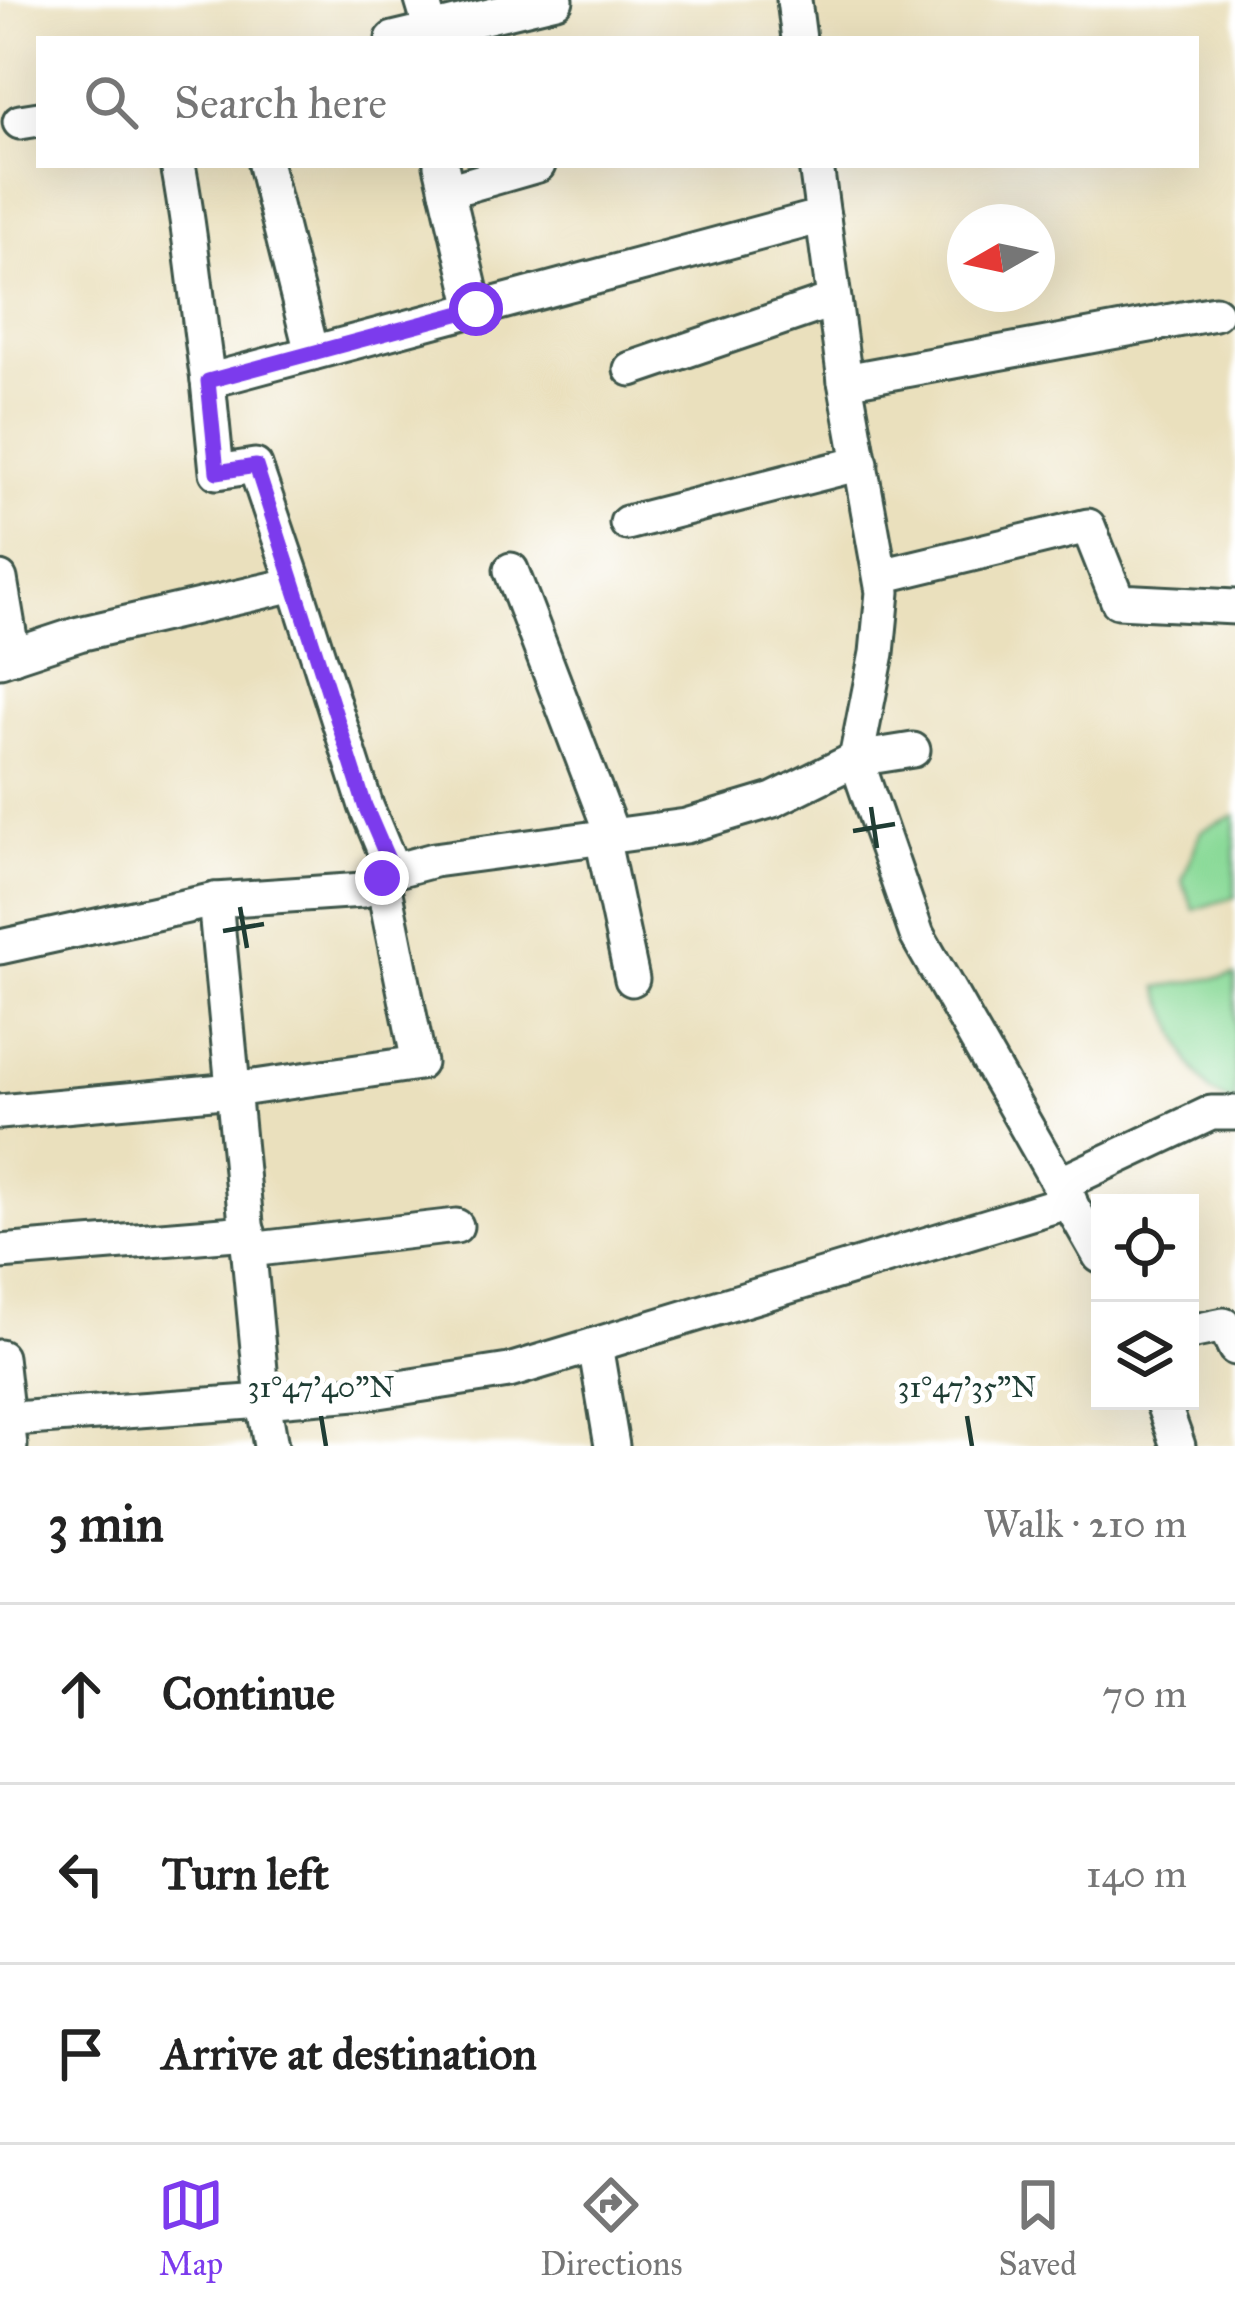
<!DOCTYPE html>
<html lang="en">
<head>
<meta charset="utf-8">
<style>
  :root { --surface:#fff; --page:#f6f6f6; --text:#222; --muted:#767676; --line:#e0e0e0; --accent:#7c3aed }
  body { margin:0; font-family:"IM FELL Great Primer",serif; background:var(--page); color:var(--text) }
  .controls { position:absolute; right:36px; bottom:36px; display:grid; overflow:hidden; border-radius:0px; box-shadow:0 12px 48px #0002 }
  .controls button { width:108px; height:108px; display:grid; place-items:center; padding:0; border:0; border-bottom:3px solid var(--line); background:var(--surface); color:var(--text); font:60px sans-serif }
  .compass { position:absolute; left:947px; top:204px; width:108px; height:108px; border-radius:50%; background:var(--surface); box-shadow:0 12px 48px #0002; rotate:261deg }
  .stop { position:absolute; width:36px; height:36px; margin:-27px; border:9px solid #7c3aed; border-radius:50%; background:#fff }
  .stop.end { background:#7c3aed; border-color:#fff; box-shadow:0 3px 12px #0008 }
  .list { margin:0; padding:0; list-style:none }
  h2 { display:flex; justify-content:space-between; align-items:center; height:156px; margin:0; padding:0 48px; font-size:51px }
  h2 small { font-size:39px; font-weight:400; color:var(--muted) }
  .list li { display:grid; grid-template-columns:78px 1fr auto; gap:36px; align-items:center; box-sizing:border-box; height:180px; padding:0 48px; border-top:3px solid var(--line) }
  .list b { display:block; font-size:45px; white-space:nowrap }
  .list em { font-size:39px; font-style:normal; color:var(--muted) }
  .icon { flex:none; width:66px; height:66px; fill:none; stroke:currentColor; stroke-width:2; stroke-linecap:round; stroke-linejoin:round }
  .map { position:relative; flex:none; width:1235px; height:1446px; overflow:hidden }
  .search { position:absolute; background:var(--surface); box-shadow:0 12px 48px #0002; left:36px; right:36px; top:36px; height:132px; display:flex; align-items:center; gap:30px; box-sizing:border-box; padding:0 42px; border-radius:0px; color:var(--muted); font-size:45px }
  .sheet { height:696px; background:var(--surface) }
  nav { display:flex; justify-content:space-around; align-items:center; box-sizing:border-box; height:168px; border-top:3px solid var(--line); background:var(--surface); font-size:33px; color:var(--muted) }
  nav a { display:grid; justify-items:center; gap:6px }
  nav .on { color:var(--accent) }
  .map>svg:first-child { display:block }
</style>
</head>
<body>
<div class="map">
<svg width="1235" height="1446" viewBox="0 0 1235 1446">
  <rect width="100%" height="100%" fill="#fff"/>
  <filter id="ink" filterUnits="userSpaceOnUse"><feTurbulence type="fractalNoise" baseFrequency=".00833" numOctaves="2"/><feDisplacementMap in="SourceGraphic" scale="24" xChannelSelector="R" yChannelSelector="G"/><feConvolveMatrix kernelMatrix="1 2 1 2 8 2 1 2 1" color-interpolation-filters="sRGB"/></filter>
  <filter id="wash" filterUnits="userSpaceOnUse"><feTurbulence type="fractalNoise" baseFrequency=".004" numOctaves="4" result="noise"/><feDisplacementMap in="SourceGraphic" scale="48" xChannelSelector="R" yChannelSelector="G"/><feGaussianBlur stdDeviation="2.7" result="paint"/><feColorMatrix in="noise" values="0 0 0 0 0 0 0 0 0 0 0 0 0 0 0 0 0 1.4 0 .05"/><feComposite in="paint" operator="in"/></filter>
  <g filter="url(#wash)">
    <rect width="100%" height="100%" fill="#eae0bd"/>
    <g fill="#8bda99" stroke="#558c66" stroke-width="3">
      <polygon points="1235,815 1235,897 1194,910 1182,881 1201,831"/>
      <polygon points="1235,975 1235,1104 1210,1091 1190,1063 1158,987"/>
    </g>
  </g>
  <g filter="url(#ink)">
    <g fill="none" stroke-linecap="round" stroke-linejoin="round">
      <g stroke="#3d5549" stroke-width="39">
        <g id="street">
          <polyline points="422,0 431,30"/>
          <polyline points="794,0 799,39"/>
          <polyline points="393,39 556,0"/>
          <polyline points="20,122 39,119"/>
          <path d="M178 165C192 237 197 309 208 381L823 216"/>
          <polyline points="265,165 312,353"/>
          <polyline points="441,165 475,309"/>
          <polyline points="816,165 845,381 883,592 877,653 856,759 917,935 1100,1256"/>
          <polyline points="447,191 538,165"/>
          <polyline points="631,369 834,300"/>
          <polyline points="208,381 217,472 255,466 295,584"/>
          <polyline points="845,381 1215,313"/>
          <polyline points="627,523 861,463"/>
          <polyline points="511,570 613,837"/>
          <polyline points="881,576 1088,526 1118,601 1235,607"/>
          <polyline points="0,579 13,656"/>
          <polyline points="0,660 79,634 295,584 366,806 393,871"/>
          <polyline points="602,837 632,979"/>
          <polyline points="0,947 215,900 363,890 393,871 434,860 686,826 773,800 856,759 913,750"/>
          <polyline points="0,1112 233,1090 419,1063 382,878"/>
          <polyline points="1060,1184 1211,1113 1235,1113"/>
          <polyline points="249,1250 456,1226"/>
          <polyline points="0,1252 248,1232"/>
          <polyline points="1190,1332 1224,1325 1235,1348"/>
          <polyline points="595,1345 612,1446"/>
          <polyline points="0,1357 10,1446"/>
          <polyline points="1162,1401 1178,1446"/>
          <polyline points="0,1420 263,1401 215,900"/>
          <polyline points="271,1446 263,1401 379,1391 509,1371 1070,1201"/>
        </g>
      </g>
      <use href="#street" stroke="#fff" stroke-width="33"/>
    </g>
  </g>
  <g fill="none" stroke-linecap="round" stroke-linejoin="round" filter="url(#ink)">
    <polyline stroke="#7c3aed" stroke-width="15" points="382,878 393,871 365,806 256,466 217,472 208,381 476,309"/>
  </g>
  <path fill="none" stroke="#1f3d34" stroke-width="4.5" d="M871 807 877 848M853 831 895 824M240 907 247 948M223 931 264 924M321 1416 326 1446M967 1416 972 1446"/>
  <g font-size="30" text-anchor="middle" fill="#1f3d34" stroke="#fff" stroke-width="10" stroke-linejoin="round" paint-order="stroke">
    <text x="321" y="1397">31°47'40"N</text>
    <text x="967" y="1397">31°47'35"N</text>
  </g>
</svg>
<div class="controls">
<button><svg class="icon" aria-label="locate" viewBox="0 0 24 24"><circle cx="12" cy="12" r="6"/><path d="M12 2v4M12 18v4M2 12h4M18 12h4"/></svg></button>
<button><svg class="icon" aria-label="layers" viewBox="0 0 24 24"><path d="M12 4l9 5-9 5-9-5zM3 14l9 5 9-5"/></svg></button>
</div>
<svg class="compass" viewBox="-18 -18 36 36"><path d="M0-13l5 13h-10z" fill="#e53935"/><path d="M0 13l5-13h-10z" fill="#767676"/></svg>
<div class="stop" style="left:476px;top:309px"></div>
<div class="stop end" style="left:382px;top:878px"></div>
<div class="search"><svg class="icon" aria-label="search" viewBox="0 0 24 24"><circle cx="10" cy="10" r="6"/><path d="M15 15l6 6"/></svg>Search here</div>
</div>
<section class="sheet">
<h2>3 min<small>Walk · 210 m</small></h2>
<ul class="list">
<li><svg class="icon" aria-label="ahead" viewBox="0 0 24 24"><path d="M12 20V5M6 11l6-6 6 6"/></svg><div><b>Continue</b></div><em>70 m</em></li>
<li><svg class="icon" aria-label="left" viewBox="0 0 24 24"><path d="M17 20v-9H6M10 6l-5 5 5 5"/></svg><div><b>Turn left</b></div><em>140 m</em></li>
<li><svg class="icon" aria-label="arrive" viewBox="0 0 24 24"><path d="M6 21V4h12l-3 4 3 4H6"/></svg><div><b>Arrive at destination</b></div></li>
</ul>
</section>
<nav>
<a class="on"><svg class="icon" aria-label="map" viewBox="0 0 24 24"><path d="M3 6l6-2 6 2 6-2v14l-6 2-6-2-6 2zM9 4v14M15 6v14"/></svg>Map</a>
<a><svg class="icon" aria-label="directions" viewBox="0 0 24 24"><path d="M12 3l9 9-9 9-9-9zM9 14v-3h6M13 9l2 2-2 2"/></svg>Directions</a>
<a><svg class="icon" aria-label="saved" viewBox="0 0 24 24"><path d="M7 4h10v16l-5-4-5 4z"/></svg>Saved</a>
</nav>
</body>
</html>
